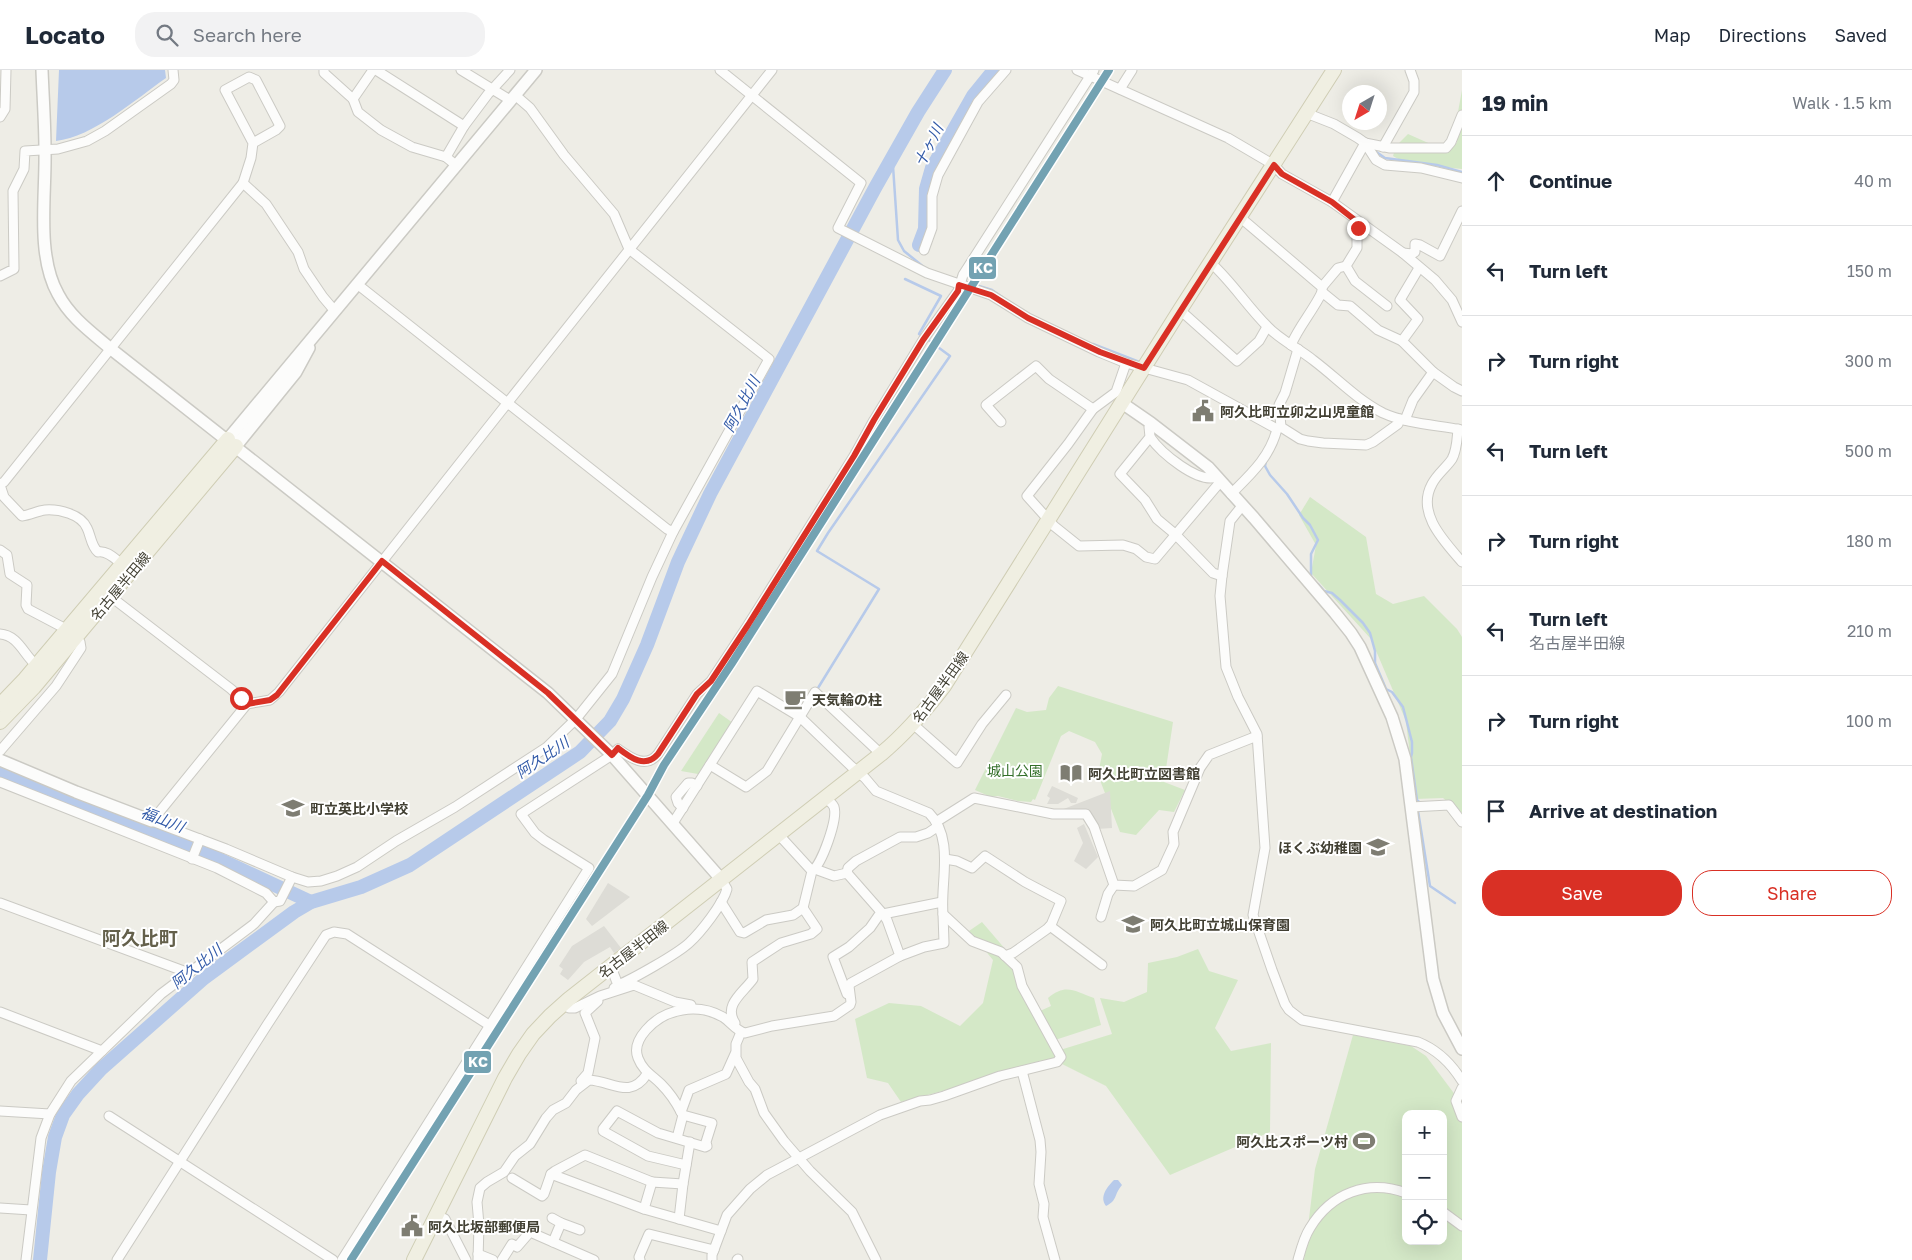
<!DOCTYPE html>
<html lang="en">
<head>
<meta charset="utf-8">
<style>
  :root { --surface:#fff; --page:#f2f2f3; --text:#1f2937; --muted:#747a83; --line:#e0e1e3; --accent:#d93025 }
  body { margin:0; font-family:"Golos Text","Noto Sans JP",sans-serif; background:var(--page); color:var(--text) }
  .controls { position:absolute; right:15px; bottom:15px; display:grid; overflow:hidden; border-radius:10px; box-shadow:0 5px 20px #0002 }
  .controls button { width:45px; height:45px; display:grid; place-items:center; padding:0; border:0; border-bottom:1px solid var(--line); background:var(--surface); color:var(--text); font:25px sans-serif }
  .compass { position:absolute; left:1342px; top:15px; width:45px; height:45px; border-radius:50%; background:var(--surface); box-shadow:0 5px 20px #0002; rotate:219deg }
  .stop { position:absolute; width:15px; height:15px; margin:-11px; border:4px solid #d93025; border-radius:50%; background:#fff }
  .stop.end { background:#d93025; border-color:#fff; box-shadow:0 1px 5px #0008 }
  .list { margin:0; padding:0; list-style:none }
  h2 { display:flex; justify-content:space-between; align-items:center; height:65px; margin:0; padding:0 20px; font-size:21px }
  h2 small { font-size:16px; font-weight:400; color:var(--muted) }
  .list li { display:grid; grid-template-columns:32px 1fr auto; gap:15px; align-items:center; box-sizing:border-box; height:90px; padding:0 20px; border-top:1px solid var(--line) }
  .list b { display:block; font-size:19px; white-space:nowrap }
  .list p { margin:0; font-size:16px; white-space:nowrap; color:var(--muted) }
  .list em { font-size:16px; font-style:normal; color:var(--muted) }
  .actions { display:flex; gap:10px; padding:15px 20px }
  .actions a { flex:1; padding:11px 0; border:1px solid var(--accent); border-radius:20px; text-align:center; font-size:18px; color:var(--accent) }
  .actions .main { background:var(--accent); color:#fff }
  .icon { flex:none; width:28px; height:28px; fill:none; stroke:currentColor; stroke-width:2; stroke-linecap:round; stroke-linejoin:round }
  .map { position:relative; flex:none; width:1462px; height:1190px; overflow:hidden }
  header { display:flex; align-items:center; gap:30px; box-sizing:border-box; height:70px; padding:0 25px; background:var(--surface); border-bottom:1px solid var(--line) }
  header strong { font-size:24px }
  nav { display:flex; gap:28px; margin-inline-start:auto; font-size:18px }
  .search { width:350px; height:45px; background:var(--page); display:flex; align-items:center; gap:12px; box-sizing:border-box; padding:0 18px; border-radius:20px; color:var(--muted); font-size:19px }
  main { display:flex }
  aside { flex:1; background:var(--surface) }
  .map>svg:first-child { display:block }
</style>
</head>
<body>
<header>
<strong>Locato</strong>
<div class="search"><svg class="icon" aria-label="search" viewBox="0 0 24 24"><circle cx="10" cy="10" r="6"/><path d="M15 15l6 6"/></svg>Search here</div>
<nav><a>Map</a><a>Directions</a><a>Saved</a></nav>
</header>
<main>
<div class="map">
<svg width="1462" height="1190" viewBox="0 0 1462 1190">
  <rect width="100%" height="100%" fill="#eeede6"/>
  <g fill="#d4e8c7" fill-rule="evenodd">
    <polygon points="1462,20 1462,99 1405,93 1393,86 1396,76 1408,64 1435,76 1457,73 1458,42"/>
    <polygon points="1310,427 1366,467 1376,524 1393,534 1424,526 1457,559 1462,567 1462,743 1443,728 1415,729 1406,651 1371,569 1311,503 1316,475 1299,445"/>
    <polygon points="1058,616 1173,652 1164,712 1185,720 1174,742 1159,740 1136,765 1120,762 1098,705 1102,684 1095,672 1069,661 1061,666 1035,730 1033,729 1031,732 1018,731 998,726 991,727 975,720 1016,638 1027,642 1046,640 1049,628"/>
    <polygon points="719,643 733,653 698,704 681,701"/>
    <path d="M982 852 1006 880 1014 902 1040 941 1051 936 1048 928C1066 913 1074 921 1094 928L1101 955 1055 970 1060 980 1112 964 1100 928 1124 932 1147 922 1148 893 1177 887 1198 879 1209 901 1238 910 1215 958 1231 981 1271 973 1270 1062 1170 1105 1106 1016 1056 991 901 1032 888 1013 867 1008 855 949 889 933 921 936 960 956 983 933 993 890 969 861Z"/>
    <path d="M1353 965 1411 976 1426 986 1462 1034V1190H1304L1315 1099ZM1406 1044H1443V1171H1406Z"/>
  </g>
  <g fill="#dddcd6">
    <polygon points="1052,716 1078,728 1076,733 1071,733 1068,728 1058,734 1047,734 1050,728 1047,726"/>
    <polygon points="1110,721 1112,758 1097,759 1086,740 1061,740"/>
    <polygon points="1084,754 1098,787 1086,799 1074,791 1083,773 1077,758"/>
    <polygon points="608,813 630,827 592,856 586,849"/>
    <polygon points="604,856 621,878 614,883 610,877 584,892 568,910 560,904 563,899 559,896 572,876"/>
  </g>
  <g fill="#b7caea">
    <path d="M59 0H165L166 8C136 29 93 67 56 71Z"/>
    <path d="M1114 1110H1118L1122 1115C1113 1126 1118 1130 1106 1136 1099 1127 1107 1117 1114 1110Z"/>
  </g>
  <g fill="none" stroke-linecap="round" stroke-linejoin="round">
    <g stroke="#b7caea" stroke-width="2.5">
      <polyline points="1375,81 1385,88 1437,95 1462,102"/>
      <polyline points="890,91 893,96 898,170 904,181 925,198"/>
      <polyline points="905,209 941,226 919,264 922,266"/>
      <polyline points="963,211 992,220 1002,227"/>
      <polyline points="1093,274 1142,293"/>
      <polyline points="1266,391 1265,396 1270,405 1287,424 1303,448 1310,455 1318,470 1311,484 1311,506"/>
      <polyline points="1318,514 1324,521 1332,523 1340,530 1363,553 1370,563 1375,581 1375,593 1386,619 1392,622 1403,637 1412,672 1412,683 1411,687 1417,730 1420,733"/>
      <polyline points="818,618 879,519 817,481 828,463 950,286 927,269"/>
      <polyline points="1450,731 1458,740"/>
      <polyline points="1418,741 1430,816 1455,833"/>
    </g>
    <g stroke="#b7caea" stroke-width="14">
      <polyline points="919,175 925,159 926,119 932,98 973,26 994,0"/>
      <polyline points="0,703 63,729 210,785 311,832"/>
      <polyline points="40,1190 49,1102 55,1067 63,1045 78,1024 101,999 204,908 294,842 311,832 361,817 410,795 580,682 610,651 623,629 647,575 678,492 710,424 875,118 918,42 945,0"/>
    </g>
    <g stroke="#cbcac4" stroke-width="11">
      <g id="minor">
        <polyline points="324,0 324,3 353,29 358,42 381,60 412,77 446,87"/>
        <polyline points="376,0 464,56"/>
        <polyline points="461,0 510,30"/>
        <polyline points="720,0 861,113 838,158 927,203 991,225 1028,248 1099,282 1126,293 1188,310 1277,359 1281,357"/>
        <polyline points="1077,0 1228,68 1274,95 1282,104 1332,132 1403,183 1435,210 1452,230 1462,252"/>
        <polyline points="1120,19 1132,0"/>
        <path d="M515 25 530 38 564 85 614 144 629 179 769 289 673 462 652 507 612 604 576 649 547 677 455 737 396 771 357 797 337 806 321 811 308 812 292 807 226 779 152 751 247 634 270 630 279 622C442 414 608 207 772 0"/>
        <polyline points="353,29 373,0"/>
        <polyline points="1306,43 1334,54 1358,68 1365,73 1376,90 1385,95 1421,98 1462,108"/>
        <polyline points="0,47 5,39 6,0"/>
        <polyline points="1365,73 1390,78 1446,78 1451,72 1462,45"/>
        <polyline points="1383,77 1414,22 1414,11 1410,0"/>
        <polyline points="457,96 446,87 464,56 488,24 510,0"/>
        <polyline points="243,113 266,134 298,182 304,199 323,227 334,240"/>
        <polyline points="1332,132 1365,73"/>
        <polyline points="1241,148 1322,217 1322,222"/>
        <polyline points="1360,154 1357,158 1357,178 1346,196 1355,211 1387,236"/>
        <polyline points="924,180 932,158 932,126 938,105 978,32 1006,0"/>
        <polyline points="1403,183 1412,184 1415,182 1415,174 1420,175 1440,186 1462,141"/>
        <path d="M1211 193C1232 212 1247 236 1267 256 1280 270 1298 278 1313 290 1337 308 1356 329 1383 343 1407 354 1437 355 1462 360"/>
        <polyline points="0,206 14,199 13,121 24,99 25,81 58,79 87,71 105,61 171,14 174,10 173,0"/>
        <polyline points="357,214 667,459 673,462"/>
        <polyline points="1322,217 1338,198 1346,196"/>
        <polyline points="1180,240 1237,291 1259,271 1267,257"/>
        <polyline points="1402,271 1418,249 1400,230 1419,198"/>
        <path d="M1291 275C1299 256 1313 241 1322 222L1338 235 1350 236 1378 260 1402 271 1433 302 1413 330 1405 350"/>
        <polyline points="1298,279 1285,323 1279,335 1281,357 1300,369 1308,371 1323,373 1366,375 1373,372 1398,354 1400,349"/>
        <polyline points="1126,293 1116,322 1093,339 1068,374 1027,426 1054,456 1079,476 1123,475 1136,479 1146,487 1155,489 1221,411"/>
        <polyline points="1433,302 1454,317 1462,321"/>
        <polyline points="1001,352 986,335 1036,296 1049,309 1093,339"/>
        <polyline points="1151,353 1149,357 1150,367 1120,404 1145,430 1157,449 1175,464 1213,503 1222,506"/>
        <path d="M1458 359C1457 369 1457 380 1452 389 1446 398 1437 404 1432 414 1416 443 1444 471 1462 492"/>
        <path d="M1150 367C1161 383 1198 414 1217 407"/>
        <polyline points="0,414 4,412 243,113 251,88 253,73 276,60 280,56 256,10 249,7 225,20 253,73"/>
        <path d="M0 415 4 427 22 446C30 445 37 441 45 440 59 439 81 444 87 458 91 466 91 476 98 482 107 480 115 489 122 494"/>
        <path d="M1231 424C1251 404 1270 387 1277 359"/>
        <path d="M1242 436 1230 451 1222 506 1220 526 1226 597 1238 627 1257 664 1265 778 1253 845 1272 900 1285 934 1289 940 1302 950 1418 972C1438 980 1451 993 1462 1011"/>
        <polyline points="0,480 7,485 10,504 27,515 26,535 28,539 66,559"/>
        <polyline points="106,523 231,619 247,634"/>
        <path d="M0 564C18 565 24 585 36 595"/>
        <polyline points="914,655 957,693 982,654 1006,625"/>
        <polyline points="0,681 56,616 81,578 80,572 75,568"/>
        <polyline points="710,695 746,717 767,701 815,622 881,684"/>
        <polyline points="0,712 217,798 266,823 274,832 280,831 292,807"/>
        <polyline points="1411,737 1449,735 1462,752"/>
        <polyline points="683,738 678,733 676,727 688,713 692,713 697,716"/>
        <polyline points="936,752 974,728 1053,744 1086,744 1094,757 1114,815 1134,816 1162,800 1174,774 1173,762 1200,698 1209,685 1257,666"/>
        <path d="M673 753 757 621 800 647 851 696 865 708 876 721 929 743C955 769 940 812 943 844L972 871 1001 882 1017 897 1022 916 1061 987 1057 992 1000 1006 944 1026 930 1030 920 1031 880 1045 767 1105 750 1119 727 1145 712 1185V1190"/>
        <polyline points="192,789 200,769"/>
        <polyline points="945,789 957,791 972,798 985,786 1025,812 1061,831 1051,855 1047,859 1013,883 1005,886"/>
        <polyline points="815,799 834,806 847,803 883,844 879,845 870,858 849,877 833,887 847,924"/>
        <path d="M812 801C822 794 838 749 834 737 833 734 828 730 826 728"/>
        <polyline points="847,803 848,798 856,791 900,767 916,767 928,763 937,757"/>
        <polyline points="721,832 740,862 744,863 766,850 793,845 803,838 812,801 779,765"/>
        <polyline points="0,833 189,903"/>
        <polyline points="1101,847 1108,824 1114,815"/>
        <polyline points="1050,856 1102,895"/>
        <polyline points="900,886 924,877 944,873 943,844"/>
        <polyline points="611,897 618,915 614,918"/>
        <path d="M618 915C633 909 677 884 689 873 701 862 723 834 727 819L721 809"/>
        <polyline points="563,934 569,938 575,938 600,926 634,915 675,932 691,935"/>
        <polyline points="0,942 102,981"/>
        <path d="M735 953C723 935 743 923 753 909L752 892 781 873 811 864 817 859 803 838"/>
        <polyline points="741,962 736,974 736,988 749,1012 755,1019 764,1043 784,1071 810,1101 852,1142 876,1190"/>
        <polyline points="1022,1001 1040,1070 1041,1082 1039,1114 1044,1134 1043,1147 1055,1190"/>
        <polyline points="581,1011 588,1003 595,968 585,943 598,931"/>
        <polyline points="1462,1018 1456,1031 1462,1047"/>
        <polyline points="0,1041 50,1044"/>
        <path d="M681 1042C676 1032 669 1022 661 1014 652 1005 643 1001 638 988 634 978 639 968 646 960 665 938 698 933 723 947 731 952 735 960 745 963L772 956 834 946 850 935 851 932 849 916 851 913 900 886 887 850 883 844 942 832"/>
        <polyline points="683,1045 712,1053 706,1072 707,1076 705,1077 658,1063 617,1041 603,1059 603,1061 648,1086 686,1095"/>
        <polyline points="109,1046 333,1190"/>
        <polyline points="677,1068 683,1045 681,1042 689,1020 726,1004 735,984"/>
        <polyline points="551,1104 644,1139"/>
        <polyline points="512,1108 542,1126 544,1124 551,1104 555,1101 585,1085 652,1112"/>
        <polyline points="683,1114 652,1112 644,1139 721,1161"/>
        <polyline points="0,1138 31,1140"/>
        <polyline points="1443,1142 1462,1156"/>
        <polyline points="437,1145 445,1149 466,1190"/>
        <polyline points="552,1148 561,1153 553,1172"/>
        <polyline points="679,1149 683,1114 690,1072"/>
        <polyline points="561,1153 580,1160"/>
        <polyline points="478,1184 493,1190"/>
        <polyline points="26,1190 41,1068 50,1044 71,1011 161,924 254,854 274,832"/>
        <polyline points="117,1190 267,955 326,865 334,862 347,864 489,955"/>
        <path d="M342 1190 589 798 544 770 535 763 521 744 612 685 618 679C631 688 646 699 658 684L697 624 711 611 748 555 854 386 874 350 923 270 958 221 963 205 1094 0"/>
        <path d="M478 1190 479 1155 477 1132 480 1118 487 1112 504 1102 515 1086 530 1074 546 1048 553 1040 566 1033 576 1020 589 1010C612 1011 630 1030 647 1004"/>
        <polyline points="502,1190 512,1174 517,1177 530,1162 594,1190"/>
        <polyline points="640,1190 639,1187 649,1164 714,1180"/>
        <polyline points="737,1190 738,1189"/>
        <path d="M1298 1190C1301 1179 1304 1167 1310 1158 1331 1123 1368 1109 1406 1123"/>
      </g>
    </g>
    <g stroke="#cbcac4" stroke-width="14">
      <g id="tertiary">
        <path d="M42 0C43 27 45 54 45 81 46 125 36 185 58 224 70 247 91 262 111 279L548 623 612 685 721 809"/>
        <polyline points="1122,333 1151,353 1208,397 1254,448 1335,543 1351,563 1360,577 1392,647 1405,689 1433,909 1443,943 1462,979"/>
        <polyline points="228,369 536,0"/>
        <polyline points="236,376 296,302 309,278"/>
        <polyline points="0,690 76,722 152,751"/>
      </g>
    </g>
    <g stroke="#cfcdb4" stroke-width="16">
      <g id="primary">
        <polyline points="0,635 25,609 228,369"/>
        <polyline points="0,652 34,617 236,376"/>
        <path d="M414 1190 505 1008 519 984 533 964 550 946 569 929 881 684C905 664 925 641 944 616L1180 240 1334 0"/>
      </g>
    </g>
    <use href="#minor" stroke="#fcfcfb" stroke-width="9"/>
    <use href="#tertiary" stroke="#fcfcfb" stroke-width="11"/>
    <use href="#primary" stroke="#f0efe2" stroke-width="14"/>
    <g stroke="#fff" stroke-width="11">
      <polyline id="rail-1" points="351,1190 648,725 664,695 732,593 1109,0"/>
    </g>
    <use href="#rail-1" stroke="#73a2b2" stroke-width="8"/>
  </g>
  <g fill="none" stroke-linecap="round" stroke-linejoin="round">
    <path stroke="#d93025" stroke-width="6" d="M241 628 247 634 270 630 277 625 382 491 548 623 612 685 618 678C631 688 645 699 658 684L697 624 711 611 748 555 854 386 874 350 923 270 958 221 959 215 991 225 1028 248 1100 282 1144 298 1274 95 1282 104 1332 132 1360 154 1358 158"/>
  </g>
  <defs>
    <g id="civic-bare" transform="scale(1.725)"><path d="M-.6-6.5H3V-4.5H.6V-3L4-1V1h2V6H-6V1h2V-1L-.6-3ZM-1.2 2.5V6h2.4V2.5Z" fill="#7e7d72" stroke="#fff" stroke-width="2.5" paint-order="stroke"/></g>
    <g id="cafe-bare" transform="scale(1.725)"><path d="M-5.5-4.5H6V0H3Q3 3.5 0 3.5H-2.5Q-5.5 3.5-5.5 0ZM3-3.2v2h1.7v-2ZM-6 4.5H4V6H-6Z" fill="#7e7d72" stroke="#fff" stroke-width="2.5" paint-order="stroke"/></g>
    <g id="library-bare" transform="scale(1.725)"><path d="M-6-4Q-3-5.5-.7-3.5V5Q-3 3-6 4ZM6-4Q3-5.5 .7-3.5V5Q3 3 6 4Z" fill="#7e7d72" stroke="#fff" stroke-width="2.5" paint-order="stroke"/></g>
    <g id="school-bare" transform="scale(1.725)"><path d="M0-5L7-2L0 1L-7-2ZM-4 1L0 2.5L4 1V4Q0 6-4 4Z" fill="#7e7d72" stroke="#fff" stroke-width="2.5" paint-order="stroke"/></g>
    <g id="stadium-bare" transform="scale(1.725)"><path d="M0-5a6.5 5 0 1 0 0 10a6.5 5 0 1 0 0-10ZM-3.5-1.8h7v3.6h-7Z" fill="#7e7d72" stroke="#fff" stroke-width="2.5" paint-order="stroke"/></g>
  </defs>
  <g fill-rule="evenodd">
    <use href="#civic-bare" x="1203" y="341"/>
    <use href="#cafe-bare" x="795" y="629"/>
    <use href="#library-bare" x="1071" y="703"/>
    <use href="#school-bare" x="293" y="738"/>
    <use href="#school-bare" x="1378" y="777"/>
    <use href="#school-bare" x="1133" y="854"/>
    <use href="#stadium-bare" x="1364" y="1071"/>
    <use href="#civic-bare" x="412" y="1156"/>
  </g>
  <g text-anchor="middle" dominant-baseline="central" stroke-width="4" stroke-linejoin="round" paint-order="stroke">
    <g font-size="14" font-weight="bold" fill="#424033" stroke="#fff" text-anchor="start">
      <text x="1220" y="341">阿久比町立卯之山児童館</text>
      <text x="812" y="629">天気輪の柱</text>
      <text x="1088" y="703">阿久比町立図書館</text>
      <text x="310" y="738">町立英比小学校</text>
      <text x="1362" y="777" text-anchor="end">ほくぶ幼稚園</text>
      <text x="1150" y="854">阿久比町立城山保育園</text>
      <text x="1348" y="1071" text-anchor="end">阿久比スポーツ村</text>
      <text x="428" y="1156">阿久比坂部郵便局</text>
    </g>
    <g font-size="14" fill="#424033" stroke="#fff">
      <text transform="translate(120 516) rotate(-50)">名古屋半田線</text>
      <text transform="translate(940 617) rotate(-54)">名古屋半田線</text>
      <text transform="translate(633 879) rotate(-38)">名古屋半田線</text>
    </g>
    <g font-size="14" fill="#34702a" stroke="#fff">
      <text x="1015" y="700">城山公園</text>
    </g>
    <g font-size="15" font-style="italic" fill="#325aa8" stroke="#fff">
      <text transform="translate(928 75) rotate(-63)">十ヶ川</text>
      <text transform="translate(741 334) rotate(-62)">阿久比川</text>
      <text transform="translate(542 687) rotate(-34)">阿久比川</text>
      <text transform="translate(163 749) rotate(21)">福山川</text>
      <text transform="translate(196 896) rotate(-39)">阿久比川</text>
    </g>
    <g font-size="19" font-weight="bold" fill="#64604b" stroke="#fff">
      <text x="140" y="867">阿久比町</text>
    </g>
  </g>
  <g stroke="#fff" stroke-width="2">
    <rect x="968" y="186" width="29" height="24" rx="5" fill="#73a2b2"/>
    <rect x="463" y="980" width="29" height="24" rx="5" fill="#73a2b2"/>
  </g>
  <g font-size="14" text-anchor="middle" font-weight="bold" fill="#fff">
    <text x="983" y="203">KC</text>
    <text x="478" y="997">KC</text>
  </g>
</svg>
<div class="controls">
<button>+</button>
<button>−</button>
<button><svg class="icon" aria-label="locate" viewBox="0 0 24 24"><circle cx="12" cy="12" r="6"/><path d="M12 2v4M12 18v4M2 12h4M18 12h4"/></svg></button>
</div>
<svg class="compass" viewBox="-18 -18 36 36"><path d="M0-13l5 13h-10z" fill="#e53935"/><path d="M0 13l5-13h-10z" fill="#747a83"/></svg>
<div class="stop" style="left:241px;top:628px"></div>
<div class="stop end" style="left:1358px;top:158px"></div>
</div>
<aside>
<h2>19 min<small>Walk · 1.5 km</small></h2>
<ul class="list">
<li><svg class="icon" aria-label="ahead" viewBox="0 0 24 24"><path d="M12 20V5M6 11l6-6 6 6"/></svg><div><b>Continue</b></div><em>40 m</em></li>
<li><svg class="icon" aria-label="left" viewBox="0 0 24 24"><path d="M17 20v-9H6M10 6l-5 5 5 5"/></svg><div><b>Turn left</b></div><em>150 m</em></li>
<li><svg class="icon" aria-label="right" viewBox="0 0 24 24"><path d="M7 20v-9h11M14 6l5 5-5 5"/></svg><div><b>Turn right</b></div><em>300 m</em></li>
<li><svg class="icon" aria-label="left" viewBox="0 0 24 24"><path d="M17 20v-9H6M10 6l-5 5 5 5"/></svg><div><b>Turn left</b></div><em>500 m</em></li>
<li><svg class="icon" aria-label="right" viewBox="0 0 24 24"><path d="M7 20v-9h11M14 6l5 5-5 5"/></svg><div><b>Turn right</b></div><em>180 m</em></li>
<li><svg class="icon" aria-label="left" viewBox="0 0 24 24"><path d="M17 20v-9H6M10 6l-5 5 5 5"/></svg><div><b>Turn left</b><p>名古屋半田線</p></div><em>210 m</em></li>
<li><svg class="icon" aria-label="right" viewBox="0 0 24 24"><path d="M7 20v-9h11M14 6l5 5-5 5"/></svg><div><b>Turn right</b></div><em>100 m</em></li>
<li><svg class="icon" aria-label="arrive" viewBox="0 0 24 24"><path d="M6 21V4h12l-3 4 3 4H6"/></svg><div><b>Arrive at destination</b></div></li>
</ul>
<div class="actions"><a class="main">Save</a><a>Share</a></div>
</aside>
</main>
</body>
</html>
